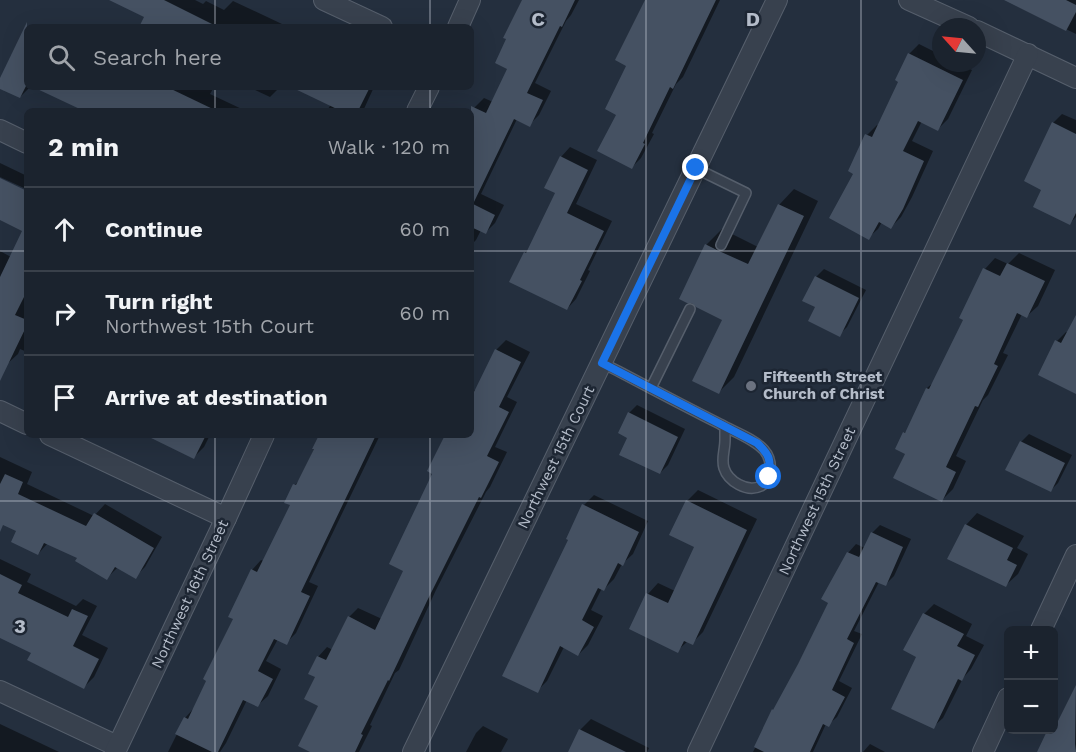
<!DOCTYPE html>
<html lang="en">
<head>
<meta charset="utf-8">
<style>
  :root { --surface:#1b232e; --page:#282f3a; --text:#f1f3f6; --muted:#a0a4aa; --line:#39404a }
  body { margin:0; font-family:"Work Sans",sans-serif; background:var(--page); color:var(--text) }
  .controls { position:absolute; right:18px; bottom:18px; display:grid; overflow:hidden; border-radius:9px; box-shadow:0 6px 24px #0002 }
  .controls button { width:54px; height:54px; display:grid; place-items:center; padding:0; border:0; border-bottom:2px solid var(--line); background:var(--surface); color:var(--text); font:30px sans-serif }
  .compass { position:absolute; left:932px; top:18px; width:54px; height:54px; border-radius:50%; background:var(--surface); box-shadow:0 6px 24px #0002; rotate:297deg }
  .stop { position:absolute; width:18px; height:18px; margin:-14px; border:4px solid #1a73e8; border-radius:50%; background:#fff }
  .stop.end { background:#1a73e8; border-color:#fff; box-shadow:0 2px 6px #0008 }
  .list { margin:0; padding:0; list-style:none }
  h2 { display:flex; justify-content:space-between; align-items:center; height:78px; margin:0; padding:0 24px; font-size:26px }
  h2 small { font-size:20px; font-weight:400; color:var(--muted) }
  .list li { display:grid; grid-template-columns:39px 1fr auto; gap:18px; align-items:center; box-sizing:border-box; height:84px; padding:0 24px; border-top:2px solid var(--line) }
  .list b { display:block; font-size:22px; white-space:nowrap }
  .list p { margin:0; font-size:20px; white-space:nowrap; color:var(--muted) }
  .list em { font-size:20px; font-style:normal; color:var(--muted) }
  .icon { flex:none; width:33px; height:33px; fill:none; stroke:currentColor; stroke-width:2; stroke-linecap:round; stroke-linejoin:round }
  .map { position:relative; flex:none; width:1076px; height:752px; overflow:hidden }
  .search { position:absolute; background:var(--surface); box-shadow:0 6px 24px #0002; left:24px; top:24px; width:450px; height:66px; display:flex; align-items:center; gap:15px; box-sizing:border-box; padding:0 21px; border-radius:9px; color:var(--muted); font-size:22px }
  .panel { position:absolute; background:var(--surface); box-shadow:0 6px 24px #0002; left:24px; top:108px; width:450px; height:330px; border-radius:9px }
  .map>svg:first-child { display:block }
</style>
</head>
<body>
<div class="map">
<svg width="1076" height="752" viewBox="0 0 1076 752">
  <rect width="100%" height="100%" fill="#242f3e"/>
  <g fill="#0007">
    <polygon points="113,0 195,0 203,4 206,1 224,10 233,1 282,24 281,25 285,27 141,27 146,16"/>
    <polygon points="523,0 579,0 571,15 566,21 535,83 551,91 539,115 529,125 517,119 481,194 504,205 495,223 486,232 481,230 476,240 471,245 471,114 474,108 484,98 493,102 509,68"/>
    <polygon points="646,0 720,0 683,77 676,84 652,133 654,134 641,158 631,168 618,114"/>
    <polygon points="1007,0 1076,0 1076,34"/>
    <polygon points="27,30 27,87 30,87 20,97 0,87 0,82"/>
    <polygon points="919,44 941,55 941,63 958,63 972,70 948,119 938,129 922,121 912,141 933,151 912,197 901,217 891,227 882,222 878,229 868,238 855,173 850,170 867,135 877,125 879,126 900,81 909,54"/>
    <polygon points="36,87 214,87 210,94 246,111 87,111"/>
    <polygon points="249,87 280,87 270,97"/>
    <polygon points="321,87 374,87 363,111 327,111 331,104"/>
    <polygon points="1062,114 1076,120 1076,217 1069,224 1044,189 1053,123"/>
    <polygon points="570,147 597,160 576,204 612,221 588,270 590,271 576,299 567,309 525,253 529,249 557,193 561,157"/>
    <polygon points="0,163 27,176 27,181 24,188 0,177"/>
    <polygon points="0,180 27,198 27,352 20,349 18,354 7,364 0,361 0,251 11,257 24,230 0,219"/>
    <polygon points="794,189 818,201 734,377 719,392 724,319 693,301 681,298 707,244 722,229 758,247 779,205"/>
    <polygon points="1019,253 1055,270 1038,306 1027,316 1022,314 1003,353 1008,355 988,395 983,400 956,456 966,461 953,489 942,500 907,453 904,433 908,430 927,388 935,381 965,319 985,269 995,258 1008,264"/>
    <polygon points="824,269 866,290 847,327 839,335 817,307 816,277"/>
    <polygon points="1076,318 1076,393 1057,341 1066,332 1068,333"/>
    <polygon points="506,340 530,352 507,397 517,402 495,447 507,452 490,487 486,492 436,590 399,670 395,673 370,725 372,726 359,752 313,752 320,705 317,676 318,657 327,647 333,650 349,617 358,608 382,619 405,570 445,435 471,435 471,390 472,389 476,391 497,349"/>
    <polygon points="637,405 685,429 668,465 660,473 629,437 629,413"/>
    <polygon points="1029,434 1072,455 1058,483 1050,491 1021,442"/>
    <polygon points="149,435 210,435 204,447 194,457"/>
    <polygon points="320,435 380,435 309,582 318,586 296,633 286,643 278,639 266,661 281,669 268,696 258,705 247,700 226,743 220,752 168,752 185,718 194,708 235,619 252,570 261,560 264,561 292,505 295,485 302,477"/>
    <polygon points="0,457 32,472 27,484 94,516 105,504 162,537 145,567 135,577 118,567 107,578 79,558 48,543 38,554 18,530 0,521"/>
    <polygon points="698,490 757,519 703,632 692,643 688,641 677,651 631,629 648,594 658,583 675,591 696,546 687,501"/>
    <polygon points="594,495 648,521 633,554 622,564 614,579 604,589 602,588 591,610 603,616 588,645 578,655 564,647 547,681 537,691 570,539 584,505"/>
    <polygon points="977,513 1024,536 1017,548 1028,554 1018,574 1006,585 966,525"/>
    <polygon points="880,525 911,539 894,576 886,584 879,582 854,631 862,634 839,681 852,688 837,717 828,725 826,724 813,752 753,752 830,602 848,553 856,544 865,548 872,533"/>
    <polygon points="0,559 31,574 27,582 76,606 83,599 97,606 82,635 108,648 94,677 84,687 33,652 0,636"/>
    <polygon points="934,604 972,624 966,636 984,645 971,669 963,678 943,718 933,727 918,656 924,614"/>
    <polygon points="1076,688 1076,749 1075,752 1039,752 1049,732 1051,730 1054,730 1054,727 1059,724"/>
    <polygon points="591,719 649,748 647,752 569,752 580,730"/>
    <polygon points="0,724 59,752 0,752"/>
    <polygon points="483,726 508,739 501,752 466,752 476,733"/>
    <polygon points="870,744 885,752 863,752"/>
  </g>
  <g fill="#455162">
    <polygon points="109,0 164,0 218,27 139,27 144,17"/>
    <polygon points="522,0 575,0 562,27 560,26 527,93 543,100 530,127 514,119 473,204 495,215 486,234 471,227 471,106 486,113 507,69 495,63 506,39 503,38"/>
    <polygon points="645,0 716,0 673,89 670,87 643,143 645,144 632,169 597,151 616,115 605,109 626,66 615,60"/>
    <polygon points="1004,0 1066,0 1076,5 1076,12 1066,31"/>
    <polygon points="27,22 27,84 20,98 0,89 0,78"/>
    <polygon points="908,53 963,80 938,131 918,121 903,151 924,161 903,209 891,229 879,222 869,240 829,218 853,174 848,171 865,134 872,137 898,82 895,80"/>
    <polygon points="33,87 167,87 217,111 84,111"/>
    <polygon points="291,87 370,87 358,111 341,111"/>
    <polygon points="1052,122 1076,134 1076,213 1070,225 1033,207 1041,190 1024,181"/>
    <polygon points="560,156 588,170 567,213 604,231 580,280 582,281 567,310 509,282 524,252 526,253 555,193 544,188"/>
    <polygon points="0,178 27,191 27,291 15,315 27,320 27,325 0,381 0,277 22,231 0,220"/>
    <polygon points="778,204 804,216 719,394 692,381 722,320 696,307 692,303 687,303 679,299 705,244 719,251 748,264"/>
    <polygon points="1007,263 1045,281 1027,318 1017,313 994,364 998,366 978,407 975,406 946,467 956,472 942,502 893,478 905,454 895,449 903,432 905,433 926,388 929,389 963,320 959,318 983,268 1000,276"/>
    <polygon points="815,276 859,298 840,337 808,321 815,307 802,301"/>
    <polygon points="1076,315 1076,394 1038,375 1055,340 1061,343"/>
    <polygon points="495,349 521,362 499,407 509,412 487,456 499,462 481,498 479,497 427,601 389,681 388,680 361,734 363,735 355,752 310,752 298,746 318,706 304,699 315,677 308,674 317,656 326,660 348,616 375,630 403,571 389,564 432,474 427,471 445,435 471,435 471,398"/>
    <polygon points="628,412 678,437 660,474 619,455 627,438 618,433"/>
    <polygon points="145,435 206,435 194,459"/>
    <polygon points="319,435 376,435 301,592 310,596 287,645 274,639 258,671 273,679 258,707 243,700 218,752 212,752 175,734 184,717 188,719 206,681 203,679 233,619 228,617 251,569 257,572 290,505 284,503 293,484 296,485 314,449 312,449"/>
    <polygon points="1020,441 1065,463 1051,492 1005,470"/>
    <polygon points="5,474 23,482 18,494 86,526 94,513 154,548 136,579 115,567 107,580 75,561 77,558 44,543 38,555 11,542 16,531 3,525 0,532 0,484"/>
    <polygon points="686,500 747,530 693,645 684,641 678,653 629,629 646,593 668,603 694,547 669,535"/>
    <polygon points="582,504 639,532 623,566 618,563 604,591 598,588 582,620 594,627 578,656 560,646 538,693 502,676 568,540 566,539"/>
    <polygon points="965,524 1013,548 1007,560 1017,565 1006,587 947,559"/>
    <polygon points="871,532 903,547 886,586 876,582 847,639 854,643 832,690 845,697 829,727 823,724 810,752 764,752 754,747 772,709 773,710 798,664 828,603 821,599 847,552 859,557"/>
    <polygon points="0,574 22,585 18,593 68,617 72,609 88,616 73,646 99,659 84,689 27,660 31,653 0,638"/>
    <polygon points="923,613 964,634 957,646 975,655 962,681 958,679 934,729 891,709 916,657 903,650"/>
    <polygon points="1076,685 1075,744 1076,752 1037,752 1047,731 1052,733"/>
    <polygon points="579,729 626,752 568,752"/>
  </g>
  <g fill="none" stroke-linecap="round" stroke-linejoin="round">
    <g stroke="#565f6c" stroke-width="12">
      <g id="lane">
        <polyline points="695,168 746,193 721,245"/>
        <path d="M602 363 618 371C652 389 686 407 720 424 734 432 753 438 764 450 772 459 774 479 761 486 747 493 728 481 724 468 721 459 725 450 725 440 725 436 725 431 725 427"/>
        <polyline points="651,388 690,309"/>
      </g>
    </g>
    <g stroke="#565f6c" stroke-width="22">
      <g id="street">
        <polyline points="324,0 382,27"/>
        <polyline points="909,0 969,27"/>
        <polyline points="458,27 470,0"/>
        <polyline points="977,31 1076,78"/>
        <polyline points="417,111 429,87"/>
        <polyline points="0,130 27,143"/>
        <polyline points="0,411 27,424"/>
        <polyline points="50,435 226,518"/>
        <polyline points="1041,630 1076,555"/>
        <polyline points="0,691 117,746"/>
        <polyline points="115,752 226,518 264,435"/>
        <polyline points="413,752 777,0"/>
        <polyline points="698,752 1028,54"/>
        <polyline points="983,752 1008,698"/>
      </g>
    </g>
    <use href="#lane" stroke="#38414e" stroke-width="9"/>
    <use href="#street" stroke="#38414e" stroke-width="20"/>
  </g>
  <g fill="none" stroke-linecap="round" stroke-linejoin="round">
    <path stroke="#1a73e8" stroke-width="8" d="M696 168 602 363 757 443C770 455 771 460 769 477"/>
  </g>
  <path fill="none" stroke="#b4bcc9" stroke-width="1.5" stroke-opacity="0.55" d="M215 0V27M430 0V27M646 0V752M861 0V752M215 87V111M430 87V111M0 251H27M471 251H1076M215 435V752M430 435V752M0 501H1076"/>
  <circle fill="#6b7280" stroke="#1d2633" stroke-width="2" cx="751" cy="386" r="6"/>
  <g text-anchor="middle" dominant-baseline="central" stroke-width="5" stroke-linejoin="round" paint-order="stroke">
    <g font-size="15" font-weight="bold" fill="#b4bcc9" stroke="#1d2633" text-anchor="start">
      <text x="763" y="377">Fifteenth Street<tspan x="763" dy="17">Church of Christ</tspan></text>
    </g>
    <g font-size="15" fill="#b4bcc9" stroke="#1d2633">
      <text transform="translate(556 457) rotate(-64)">Northwest 15th Court</text>
      <text transform="translate(817 501) rotate(-65)">Northwest 15th Street</text>
      <text transform="translate(190 594) rotate(-65)">Northwest 16th Street</text>
    </g>
  </g>
  <g font-size="20" text-anchor="middle" font-weight="bold" fill="#b4bcc9" stroke="#1d2633" stroke-width="5" stroke-linejoin="round" paint-order="stroke">
    <text x="538" y="26">C</text>
    <text x="753" y="26">D</text>
    <text x="20" y="633">3</text>
  </g>
</svg>
<div class="controls">
<button>+</button>
<button>−</button>
</div>
<svg class="compass" viewBox="-18 -18 36 36"><path d="M0-13l5 13h-10z" fill="#e53935"/><path d="M0 13l5-13h-10z" fill="#a0a4aa"/></svg>
<div class="stop" style="left:769px;top:477px"></div>
<div class="stop end" style="left:696px;top:168px"></div>
<div class="search"><svg class="icon" aria-label="search" viewBox="0 0 24 24"><circle cx="10" cy="10" r="6"/><path d="M15 15l6 6"/></svg>Search here</div>
<section class="panel">
<h2>2 min<small>Walk · 120 m</small></h2>
<ul class="list">
<li><svg class="icon" aria-label="ahead" viewBox="0 0 24 24"><path d="M12 20V5M6 11l6-6 6 6"/></svg><div><b>Continue</b></div><em>60 m</em></li>
<li><svg class="icon" aria-label="right" viewBox="0 0 24 24"><path d="M7 20v-9h11M14 6l5 5-5 5"/></svg><div><b>Turn right</b><p>Northwest 15th Court</p></div><em>60 m</em></li>
<li><svg class="icon" aria-label="arrive" viewBox="0 0 24 24"><path d="M6 21V4h12l-3 4 3 4H6"/></svg><div><b>Arrive at destination</b></div></li>
</ul>
</section>
</div>
</body>
</html>
